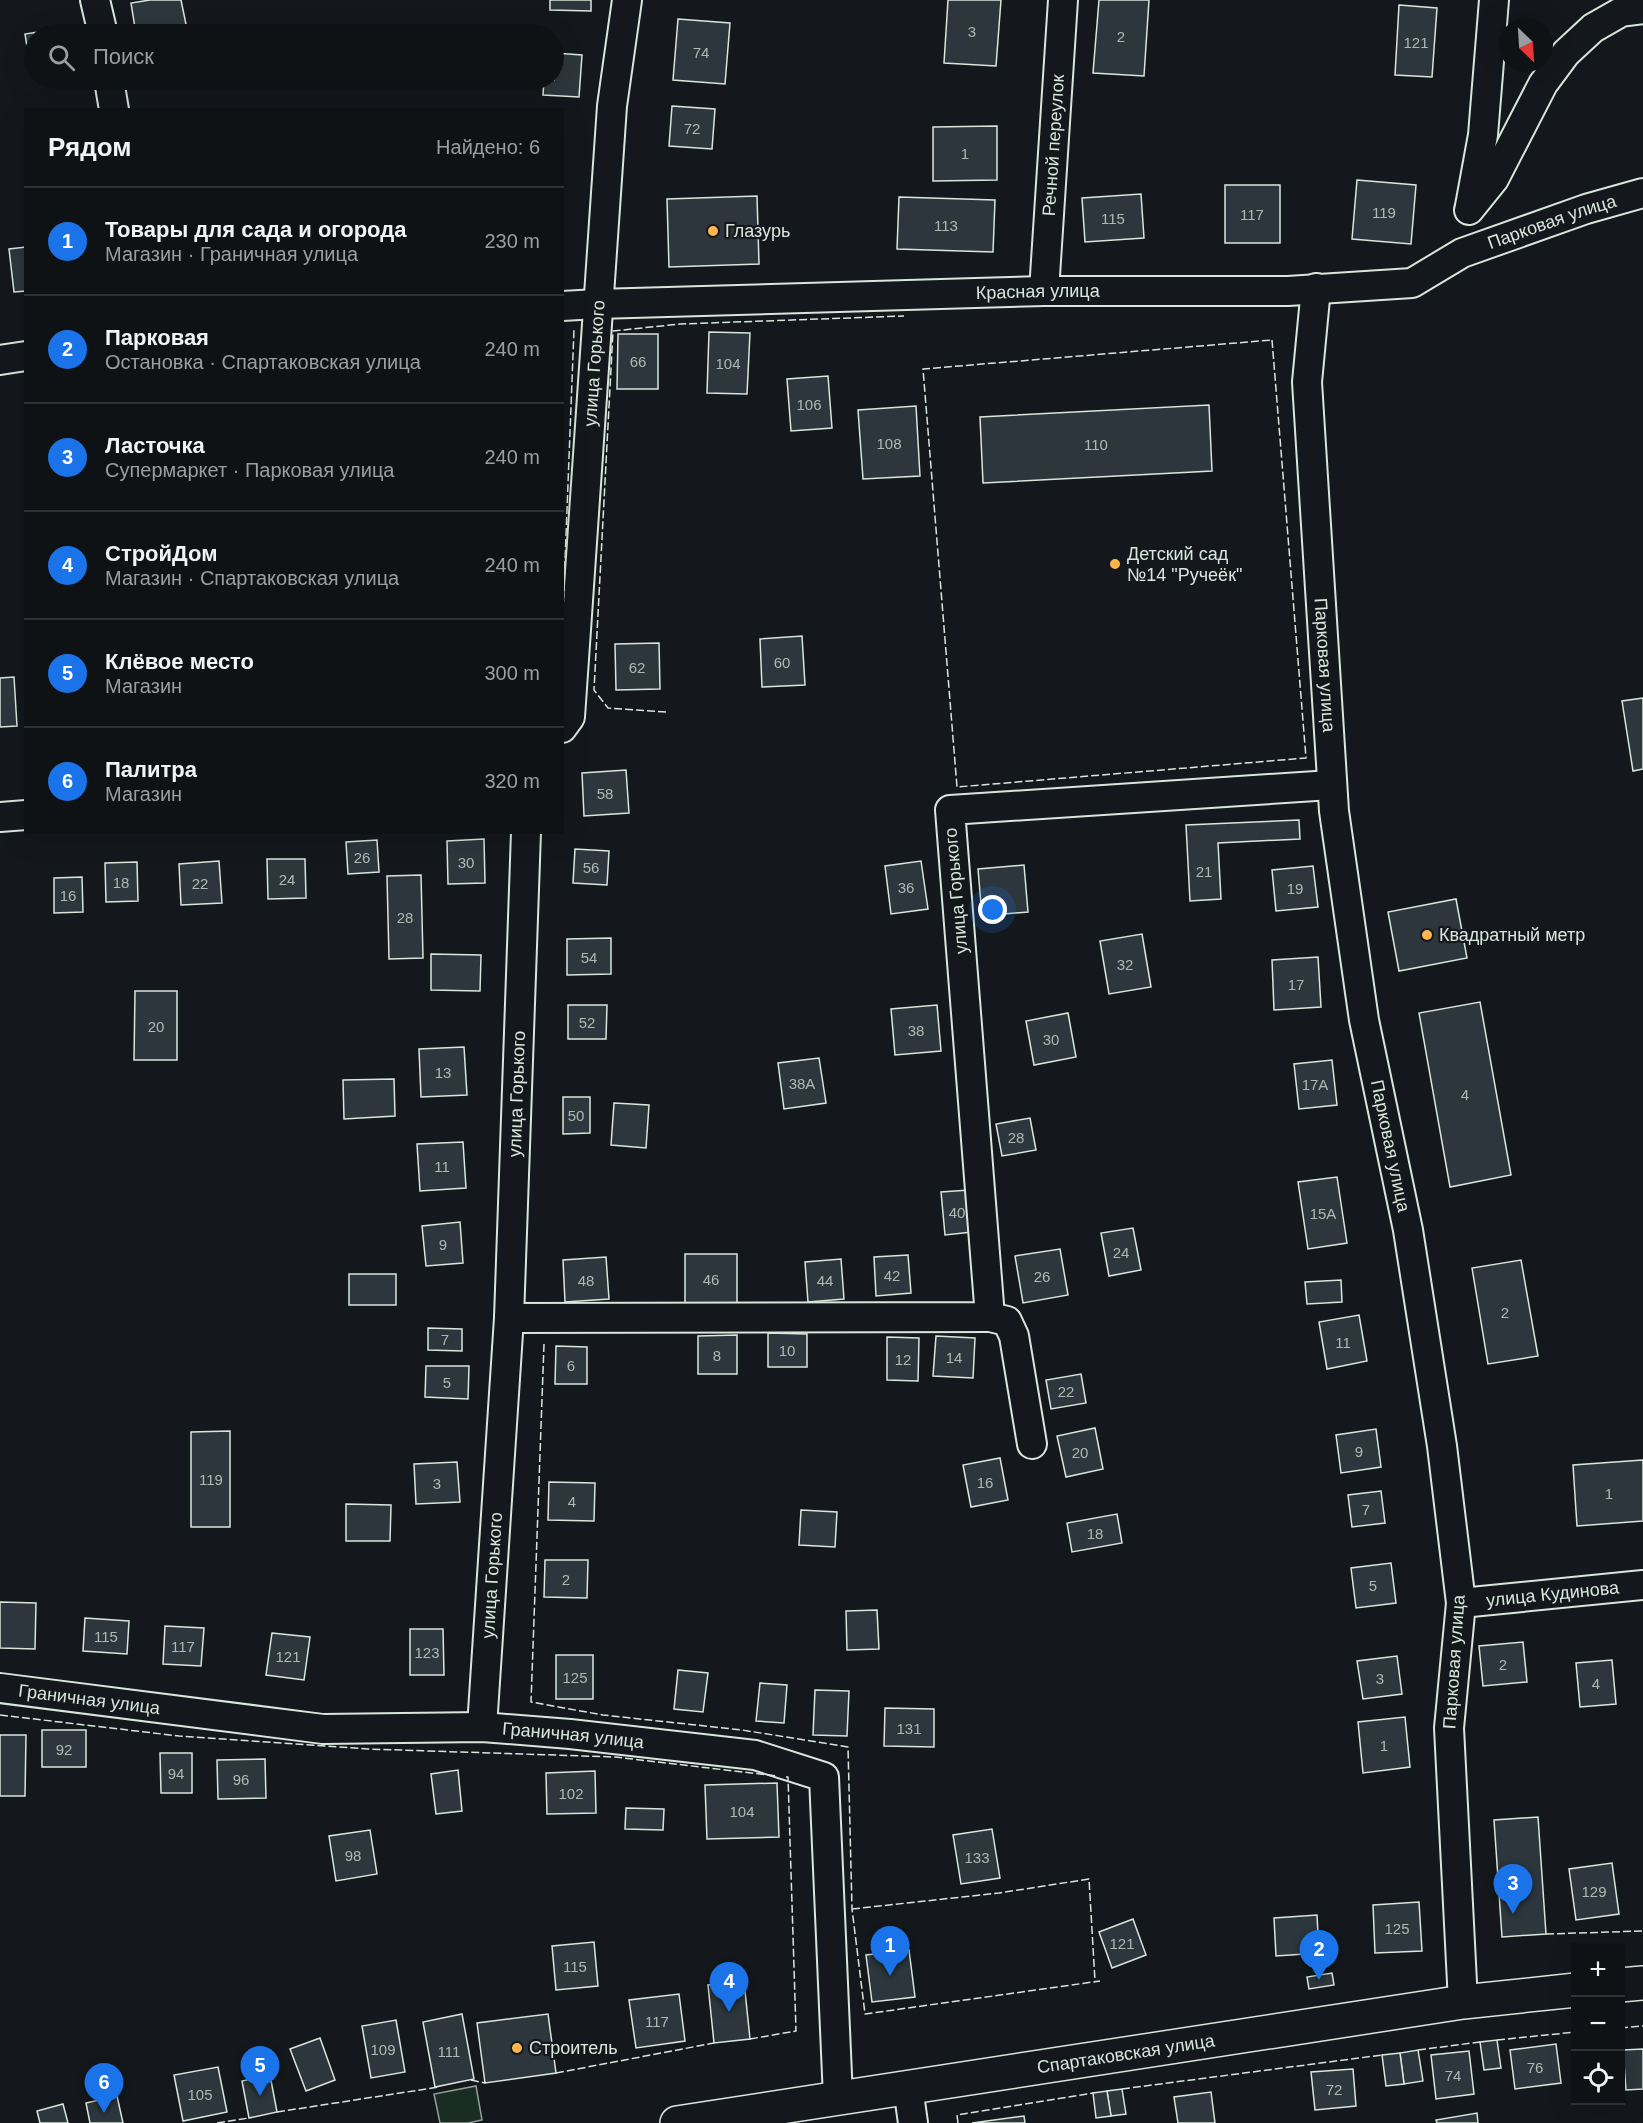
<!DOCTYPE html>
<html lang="ru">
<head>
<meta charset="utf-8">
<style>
  :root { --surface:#0f1215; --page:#181b1e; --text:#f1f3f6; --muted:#9b9ea0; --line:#2f3234; --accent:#1a73e8 }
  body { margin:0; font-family:Arial,sans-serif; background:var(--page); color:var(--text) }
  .controls { position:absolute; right:18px; bottom:18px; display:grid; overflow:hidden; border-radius:0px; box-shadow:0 6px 24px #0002 }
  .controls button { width:54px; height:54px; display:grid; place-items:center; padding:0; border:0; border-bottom:2px solid var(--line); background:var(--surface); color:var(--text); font:30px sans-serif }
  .compass { position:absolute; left:1499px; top:18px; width:54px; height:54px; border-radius:50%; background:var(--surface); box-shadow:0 6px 24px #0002; rotate:155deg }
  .you { position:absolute; left:993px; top:910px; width:21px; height:21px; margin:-15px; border:4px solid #fff; border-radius:50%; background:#1a73e8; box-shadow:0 0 0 9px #1a73e833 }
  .badge { display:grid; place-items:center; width:39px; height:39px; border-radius:50%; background:var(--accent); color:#fff; font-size:20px; font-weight:700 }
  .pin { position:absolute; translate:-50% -50px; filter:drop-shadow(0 2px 3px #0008) }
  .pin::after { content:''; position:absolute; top:32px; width:21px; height:18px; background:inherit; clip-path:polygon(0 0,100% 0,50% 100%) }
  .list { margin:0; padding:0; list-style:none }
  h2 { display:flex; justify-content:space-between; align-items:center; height:78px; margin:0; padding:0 24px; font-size:26px }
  h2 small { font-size:20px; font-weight:400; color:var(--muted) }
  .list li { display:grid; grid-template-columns:39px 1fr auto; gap:18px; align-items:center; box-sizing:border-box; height:108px; padding:0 24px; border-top:2px solid var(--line) }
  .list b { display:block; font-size:22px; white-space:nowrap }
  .list p { margin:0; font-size:20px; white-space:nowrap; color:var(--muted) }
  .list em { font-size:20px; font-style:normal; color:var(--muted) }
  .icon { flex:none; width:33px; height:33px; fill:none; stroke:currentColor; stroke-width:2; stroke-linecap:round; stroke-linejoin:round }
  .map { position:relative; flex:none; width:1643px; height:2123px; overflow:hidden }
  .search { position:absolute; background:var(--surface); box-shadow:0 6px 24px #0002; left:24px; top:24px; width:540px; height:66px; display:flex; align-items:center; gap:15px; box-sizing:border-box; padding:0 21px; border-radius:33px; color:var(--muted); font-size:22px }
  .panel { position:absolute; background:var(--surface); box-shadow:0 6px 24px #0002; left:24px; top:108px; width:540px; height:726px; border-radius:0px }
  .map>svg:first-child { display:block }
</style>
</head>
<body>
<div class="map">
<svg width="1643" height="2123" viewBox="0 0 1643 2123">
  <rect width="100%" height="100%" fill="#14181c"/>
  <polygon fill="#1a2d24" stroke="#939e99" stroke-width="1.5" points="476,2086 482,2120 468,2123 440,2123 434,2094"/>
  <g fill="#2c363c" stroke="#d8e6dc" stroke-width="1.5">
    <polygon points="150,0 181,0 188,34 136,34 131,3"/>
    <polygon points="550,0 591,0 591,11 550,10"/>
    <polygon points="948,0 1001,0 996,66 944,63"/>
    <polygon points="1099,0 1149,0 1144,76 1093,73"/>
    <polygon points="1399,5 1437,8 1432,77 1395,75"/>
    <polygon points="678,19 730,23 725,84 673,80"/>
    <polygon points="68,27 70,34 34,34 34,72 31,72 25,34"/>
    <polygon points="554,53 582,55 579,97 543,95 544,80 554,80"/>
    <polygon points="672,106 715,109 712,149 669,146"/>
    <polygon points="997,126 997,180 933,181 933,127"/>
    <polygon points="1357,180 1416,185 1411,244 1352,239"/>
    <rect x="1225" y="185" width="55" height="58"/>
    <polygon points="1141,194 1144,238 1085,242 1082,198"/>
    <polygon points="757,196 759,264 669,267 667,199"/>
    <polygon points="899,197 995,200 993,252 897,249"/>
    <polygon points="26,247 26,291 14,292 9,249"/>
    <polygon points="709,332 750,333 747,394 707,393"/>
    <polygon points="618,334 658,334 658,389 617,389"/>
    <polygon points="828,376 832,428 791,431 787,379"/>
    <polygon points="1209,405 1212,471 983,483 980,417"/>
    <polygon points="916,406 920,476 863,479 858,410"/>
    <polygon points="802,636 805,685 762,687 760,639"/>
    <polygon points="659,643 660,689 616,690 615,644"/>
    <polygon points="14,677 17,726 0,727 0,678"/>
    <polygon points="1643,698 1643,769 1633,771 1622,701"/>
    <polygon points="626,770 629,813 584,816 582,773"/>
    <polygon points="1299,820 1300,839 1218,843 1221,899 1190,901 1186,825"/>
    <polygon points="484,839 485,883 448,884 447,841"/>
    <polygon points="377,840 379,872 348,874 346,842"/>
    <polygon points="575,849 609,851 607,885 573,883"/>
    <polygon points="267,859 305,859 306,898 268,899"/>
    <polygon points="219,861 222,903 181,905 179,864"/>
    <polygon points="921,861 928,909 891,914 885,866"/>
    <polygon points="137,862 138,901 106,902 105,863"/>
    <polygon points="1024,865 1028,912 982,916 978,869"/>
    <polygon points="1313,866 1318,907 1276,911 1272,870"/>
    <polygon points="421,875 423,958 389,959 387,876"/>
    <polygon points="82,877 83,912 54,913 54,878"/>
    <polygon points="1456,899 1467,958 1399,971 1388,912"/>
    <polygon points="1142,934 1151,987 1109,994 1100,941"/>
    <polygon points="611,938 611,974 567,975 567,939"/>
    <polygon points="431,954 481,955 480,991 431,990"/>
    <polygon points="1318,957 1321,1007 1274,1010 1272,960"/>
    <polygon points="135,991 177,991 177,1060 134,1060"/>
    <polygon points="1480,1002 1511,1175 1450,1187 1419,1013"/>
    <polygon points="568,1005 607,1005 606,1039 568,1039"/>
    <polygon points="937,1005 941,1051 895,1055 891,1009"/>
    <polygon points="1068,1013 1076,1057 1034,1065 1026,1021"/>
    <polygon points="464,1047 467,1095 421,1097 419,1049"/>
    <polygon points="819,1058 826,1103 784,1109 778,1063"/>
    <polygon points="1332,1060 1337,1105 1299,1109 1294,1064"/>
    <polygon points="394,1079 395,1116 344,1119 343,1080"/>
    <polygon points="563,1097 590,1097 590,1133 563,1134"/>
    <polygon points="614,1103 649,1105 646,1148 611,1145"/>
    <polygon points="1030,1118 1036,1150 1002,1156 996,1124"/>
    <polygon points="463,1142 466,1188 420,1191 417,1144"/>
    <polygon points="1337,1177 1347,1243 1308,1249 1298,1182"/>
    <polygon points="969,1190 972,1232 945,1235 941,1192"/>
    <polygon points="460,1222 463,1263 426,1266 422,1226"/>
    <polygon points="1133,1228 1141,1270 1109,1276 1101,1233"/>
    <polygon points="1060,1249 1068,1295 1023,1303 1015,1256"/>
    <polygon points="685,1254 737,1254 737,1305 685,1304"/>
    <polygon points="908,1255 911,1293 876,1296 874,1257"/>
    <polygon points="606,1257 609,1299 565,1302 563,1260"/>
    <polygon points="841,1259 844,1299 808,1302 805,1262"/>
    <polygon points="1521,1260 1538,1356 1488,1364 1472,1268"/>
    <rect x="349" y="1274" width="47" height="31"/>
    <polygon points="1341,1280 1342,1302 1307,1304 1305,1282"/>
    <polygon points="1359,1315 1367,1361 1327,1369 1319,1322"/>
    <polygon points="428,1328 462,1329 462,1351 428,1350"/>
    <polygon points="768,1333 807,1334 807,1367 768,1367"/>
    <polygon points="737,1335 737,1374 698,1374 698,1336"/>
    <polygon points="936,1336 975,1338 973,1378 933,1376"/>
    <polygon points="887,1337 919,1338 918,1381 887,1380"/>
    <polygon points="556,1346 587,1347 587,1384 555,1384"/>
    <polygon points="426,1366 469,1366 468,1399 425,1397"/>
    <polygon points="1081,1374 1086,1403 1051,1409 1046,1380"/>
    <polygon points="1095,1428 1103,1469 1066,1477 1057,1436"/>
    <polygon points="1376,1429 1381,1467 1341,1473 1336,1435"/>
    <polygon points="230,1431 230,1527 191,1527 191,1432"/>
    <polygon points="1000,1458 1008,1500 971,1507 963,1465"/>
    <polygon points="1643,1460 1643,1521 1577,1526 1573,1465"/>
    <polygon points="457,1462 460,1502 416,1504 414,1464"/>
    <polygon points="549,1482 595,1483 594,1521 548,1520"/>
    <polygon points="1381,1491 1385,1523 1352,1527 1348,1495"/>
    <polygon points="346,1504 391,1505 390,1541 346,1541"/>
    <polygon points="801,1510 837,1512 835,1547 799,1545"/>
    <polygon points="1117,1514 1122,1543 1072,1552 1067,1523"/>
    <polygon points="545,1560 588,1560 587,1598 544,1597"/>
    <polygon points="1391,1563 1396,1603 1356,1608 1351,1568"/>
    <polygon points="0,1602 36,1603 35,1649 0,1648"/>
    <polygon points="877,1610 879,1649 847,1650 846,1611"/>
    <polygon points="85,1618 129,1621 127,1654 83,1651"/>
    <polygon points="165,1626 204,1628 201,1666 163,1664"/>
    <polygon points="410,1629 443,1629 444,1675 410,1675"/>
    <polygon points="272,1633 310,1637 304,1680 266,1675"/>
    <polygon points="1523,1642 1527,1682 1483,1686 1479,1646"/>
    <rect x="556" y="1655" width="37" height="44"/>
    <polygon points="1397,1656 1402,1694 1363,1699 1357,1661"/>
    <polygon points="1612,1660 1616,1704 1580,1707 1576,1663"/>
    <polygon points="678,1670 708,1673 703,1712 674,1709"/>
    <polygon points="760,1683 787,1685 784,1723 756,1721"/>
    <polygon points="815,1690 849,1691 847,1736 813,1735"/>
    <polygon points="885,1708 934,1709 934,1747 884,1746"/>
    <polygon points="1405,1717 1410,1767 1363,1773 1358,1722"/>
    <rect x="42" y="1730" width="44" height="37"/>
    <polygon points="0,1735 26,1735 25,1796 0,1796"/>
    <polygon points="160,1753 192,1753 192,1793 161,1793"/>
    <polygon points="265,1759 266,1798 218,1799 217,1760"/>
    <polygon points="458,1770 462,1811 436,1814 431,1774"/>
    <polygon points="595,1771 596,1813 547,1814 546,1773"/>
    <polygon points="777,1783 779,1837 707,1839 705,1785"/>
    <polygon points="626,1808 664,1809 663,1830 625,1829"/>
    <polygon points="1538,1817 1546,1934 1502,1937 1494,1820"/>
    <polygon points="992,1829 1000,1878 961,1884 953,1835"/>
    <polygon points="370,1830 377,1874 336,1881 329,1836"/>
    <polygon points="1612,1863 1619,1914 1576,1920 1569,1869"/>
    <polygon points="1419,1902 1422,1951 1375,1953 1373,1905"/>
    <polygon points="1317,1915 1319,1953 1276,1956 1274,1918"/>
    <polygon points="1133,1919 1146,1955 1112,1968 1099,1932"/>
    <polygon points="594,1942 598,1986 556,1990 552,1946"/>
    <polygon points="909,1950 915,1997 872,2002 866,1955"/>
    <polygon points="1332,1973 1334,1985 1309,1989 1307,1977"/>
    <polygon points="744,1981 750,2039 714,2043 708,1985"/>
    <polygon points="679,1994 685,2041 636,2048 629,2000"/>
    <polygon points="462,2014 474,2079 435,2087 423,2022"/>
    <polygon points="548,2014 556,2073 485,2083 477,2023"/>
    <polygon points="396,2020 405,2072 371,2078 362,2026"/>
    <polygon points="320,2038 335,2080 306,2091 290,2049"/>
    <polygon points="1497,2040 1501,2068 1484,2070 1480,2042"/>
    <polygon points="1556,2044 1561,2083 1515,2089 1510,2050"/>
    <polygon points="1643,2049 1643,2089 1626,2090 1623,2050"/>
    <polygon points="1418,2050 1423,2081 1404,2084 1400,2053"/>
    <polygon points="1469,2051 1474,2094 1436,2099 1431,2055"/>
    <polygon points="1400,2053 1404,2084 1386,2086 1382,2055"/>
    <polygon points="218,2067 227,2112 183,2121 174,2075"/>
    <polygon points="1353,2069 1356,2106 1315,2110 1311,2072"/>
    <polygon points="270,2075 277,2112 249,2118 242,2081"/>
    <polygon points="1122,2089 1126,2114 1111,2116 1107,2091"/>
    <polygon points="1107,2091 1111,2116 1096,2118 1093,2093"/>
    <polygon points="1211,2092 1215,2123 1178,2123 1174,2097"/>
    <polygon points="117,2096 123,2123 90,2123 86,2103"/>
    <polygon points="63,2104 68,2123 40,2123 37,2111"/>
    <polygon points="1477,2113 1478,2123 1437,2123 1436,2120"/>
    <polygon points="1024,2116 1025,2123 972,2123"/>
  </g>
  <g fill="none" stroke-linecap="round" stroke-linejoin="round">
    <g stroke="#d8e6dc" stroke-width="32">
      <g id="street">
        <polyline points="95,0 103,34"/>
        <polyline points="109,80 114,110"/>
        <polyline points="1470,206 1483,135 1494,0"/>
        <polyline points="1469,210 1494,179 1543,84 1566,53 1593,28 1621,12 1643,9"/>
        <path id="s1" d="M1316 288 1307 382 1334 811 1364 1020 1408 1230 1442 1446 1461 1603 1449 1728 1463 2002"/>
        <path id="s2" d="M1044 291 1063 0"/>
        <path id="s3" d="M562 306 597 304 1044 291H1288L1412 283 1462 253 1586 209 1643 193"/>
        <polyline points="0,360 26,356"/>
        <path id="s4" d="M562 728 570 717 612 106 627 0"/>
        <polyline points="0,817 26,815"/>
        <polyline points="990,1317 1007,1321 1014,1336 1032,1444"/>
        <polyline points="509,1318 990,1317 950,810 1331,785"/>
        <path id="s5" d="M1461 1603 1643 1585"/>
        <path id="s6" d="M0 1688 323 1729 482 1727 570 1734 755 1755 824 1777 838 2098"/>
        <path id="s7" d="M482 1727 509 1318 526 832"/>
        <polyline points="908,2087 913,2123"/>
      </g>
    </g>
    <g stroke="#d8e6dc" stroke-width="36">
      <g id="primary">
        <polyline points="1620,1985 1643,1983"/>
        <path id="s8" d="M677 2123 1463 2002 1576 1990"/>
      </g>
    </g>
    <use href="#street" stroke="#14181c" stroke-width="28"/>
    <use href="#primary" stroke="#14181c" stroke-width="33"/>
    <g stroke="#d8e6dc" stroke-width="1.5" stroke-dasharray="8 3" stroke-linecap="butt">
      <polygon points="1272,340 1306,758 957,787 923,369"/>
      <polyline points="563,613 574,329"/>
      <polyline points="666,712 608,708 594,690 613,331 680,324 904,316"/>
      <polyline points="544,1344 531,1702 603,1715 742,1730 848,1747 852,1909 865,2014 1100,1981"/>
      <polyline points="0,1715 179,1736 368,1749 615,1757 777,1776"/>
      <polyline points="852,1909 999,1893 1089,1879 1095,1981"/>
      <polyline points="1546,1934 1643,1931"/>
      <polyline points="1620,2028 1643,2026"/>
      <polyline points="750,2039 796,2031 788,1777 786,1777"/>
      <polyline points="1497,2040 1576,2032"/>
      <polyline points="1418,2050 1480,2042"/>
      <polyline points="556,2073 714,2043"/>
      <polyline points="471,2080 485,2083"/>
      <polyline points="1122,2089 1382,2055"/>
      <polyline points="277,2112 439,2087"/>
      <polyline points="217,2123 249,2118"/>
      <polyline points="958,2123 957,2115 1093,2093"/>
    </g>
  </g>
  <g fill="#ffb74d" stroke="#14181c" stroke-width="2">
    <circle cx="713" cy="231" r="6"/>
    <circle cx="1115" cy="564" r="6"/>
    <circle cx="1427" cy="935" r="6"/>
    <circle cx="517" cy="2048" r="6"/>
  </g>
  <g text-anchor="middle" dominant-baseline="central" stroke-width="4.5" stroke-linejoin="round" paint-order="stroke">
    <g font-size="15" fill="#adbab4">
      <text x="972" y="31">3</text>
      <text x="1121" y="36">2</text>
      <text x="1416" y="42">121</text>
      <text x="701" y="52">74</text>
      <text x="692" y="128">72</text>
      <text x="965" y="153">1</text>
      <text x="1384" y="212">119</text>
      <text x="1252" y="214">117</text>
      <text x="1113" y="218">115</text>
      <text x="946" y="225">113</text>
      <text x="638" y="361">66</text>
      <text x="728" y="363">104</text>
      <text x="809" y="404">106</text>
      <text x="889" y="443">108</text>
      <text x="1096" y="444">110</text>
      <text x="782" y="662">60</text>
      <text x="637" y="667">62</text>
      <text x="605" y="793">58</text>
      <text x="362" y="857">26</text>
      <text x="466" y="862">30</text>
      <text x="591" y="867">56</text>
      <text x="1204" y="871">21</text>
      <text x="287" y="879">24</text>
      <text x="121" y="882">18</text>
      <text x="200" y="883">22</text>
      <text x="906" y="887">36</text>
      <text x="1295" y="888">19</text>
      <text x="68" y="895">16</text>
      <text x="405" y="917">28</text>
      <text x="589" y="957">54</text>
      <text x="1125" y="964">32</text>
      <text x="1296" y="984">17</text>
      <text x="587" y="1022">52</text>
      <text x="156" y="1026">20</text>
      <text x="916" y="1030">38</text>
      <text x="1051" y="1039">30</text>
      <text x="443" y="1072">13</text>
      <text x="802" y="1083">38А</text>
      <text x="1315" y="1084">17А</text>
      <text x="1465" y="1094">4</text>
      <text x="576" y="1115">50</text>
      <text x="1016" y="1137">28</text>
      <text x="442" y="1166">11</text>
      <text x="957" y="1212">40</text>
      <text x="1323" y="1213">15А</text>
      <text x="443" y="1244">9</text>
      <text x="1121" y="1252">24</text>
      <text x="892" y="1275">42</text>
      <text x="1042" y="1276">26</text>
      <text x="711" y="1279">46</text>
      <text x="586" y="1280">48</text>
      <text x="825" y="1280">44</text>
      <text x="1505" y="1312">2</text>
      <text x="445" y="1339">7</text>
      <text x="1343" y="1342">11</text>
      <text x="787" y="1350">10</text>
      <text x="717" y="1355">8</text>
      <text x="954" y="1357">14</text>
      <text x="903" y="1359">12</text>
      <text x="571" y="1365">6</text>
      <text x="447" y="1382">5</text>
      <text x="1066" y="1391">22</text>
      <text x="1359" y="1451">9</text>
      <text x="1080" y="1452">20</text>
      <text x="211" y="1479">119</text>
      <text x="985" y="1482">16</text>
      <text x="437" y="1483">3</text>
      <text x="1609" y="1493">1</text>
      <text x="572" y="1501">4</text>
      <text x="1366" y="1509">7</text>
      <text x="1095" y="1533">18</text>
      <text x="566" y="1579">2</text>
      <text x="1373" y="1585">5</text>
      <text x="106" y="1636">115</text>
      <text x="183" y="1646">117</text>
      <text x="427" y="1652">123</text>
      <text x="288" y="1656">121</text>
      <text x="1503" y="1664">2</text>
      <text x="575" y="1677">125</text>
      <text x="1380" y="1678">3</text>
      <text x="1596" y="1683">4</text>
      <text x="909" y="1728">131</text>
      <text x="1384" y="1745">1</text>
      <text x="64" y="1749">92</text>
      <text x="176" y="1773">94</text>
      <text x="241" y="1779">96</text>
      <text x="571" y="1793">102</text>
      <text x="742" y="1811">104</text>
      <text x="353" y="1855">98</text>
      <text x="977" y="1857">133</text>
      <text x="1594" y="1891">129</text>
      <text x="1397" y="1928">125</text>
      <text x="1122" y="1943">121</text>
      <text x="575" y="1966">115</text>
      <text x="657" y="2021">117</text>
      <text x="383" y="2049">109</text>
      <text x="449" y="2051">111</text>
      <text x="1535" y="2067">76</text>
      <text x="1453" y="2075">74</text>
      <text x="1334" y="2089">72</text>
      <text x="200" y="2094">105</text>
    </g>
    <g font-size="18" fill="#d8e6dc" stroke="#14181c">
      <text stroke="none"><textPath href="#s2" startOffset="146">Речной переулок</textPath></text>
      <text stroke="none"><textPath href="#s3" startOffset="1004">Парковая улица</textPath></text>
      <text stroke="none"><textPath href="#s3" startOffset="476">Красная улица</textPath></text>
      <text stroke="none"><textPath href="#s4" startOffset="368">улица Горького</textPath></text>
      <text stroke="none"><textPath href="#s1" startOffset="378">Парковая улица</textPath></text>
      <text transform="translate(956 891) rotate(-95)">улица Горького</text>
      <text stroke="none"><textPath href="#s7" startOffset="634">улица Горького</textPath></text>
      <text stroke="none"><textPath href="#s1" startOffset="864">Парковая улица</textPath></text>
      <text stroke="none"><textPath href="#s7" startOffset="152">улица Горького</textPath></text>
      <text stroke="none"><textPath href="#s5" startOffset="92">улица Кудинова</textPath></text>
      <text transform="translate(1454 1662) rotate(-86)">Парковая улица</text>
      <text stroke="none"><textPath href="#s6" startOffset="90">Граничная улица</textPath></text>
      <text stroke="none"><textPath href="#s6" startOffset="576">Граничная улица</textPath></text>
      <text stroke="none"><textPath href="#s8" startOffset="454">Спартаковская улица</textPath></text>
    </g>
    <g font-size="18" fill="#d8e6dc" stroke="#14181c" text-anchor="start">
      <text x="725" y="231">Глазурь</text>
      <text x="1127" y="554">Детский сад<tspan x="1127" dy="21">№14 "Ручеёк"</tspan></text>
      <text x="1439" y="935">Квадратный метр</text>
      <text x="529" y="2048">Строитель</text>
    </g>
  </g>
</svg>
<div class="controls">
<button>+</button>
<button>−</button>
<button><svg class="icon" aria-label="locate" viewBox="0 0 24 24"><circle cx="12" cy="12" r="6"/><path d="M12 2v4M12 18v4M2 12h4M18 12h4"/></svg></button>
</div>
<svg class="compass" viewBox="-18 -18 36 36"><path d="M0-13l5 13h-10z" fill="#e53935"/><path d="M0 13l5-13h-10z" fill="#9b9ea0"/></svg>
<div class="you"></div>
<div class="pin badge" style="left:890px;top:1976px">1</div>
<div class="pin badge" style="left:1319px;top:1980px">2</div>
<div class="pin badge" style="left:1513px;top:1914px">3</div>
<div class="pin badge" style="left:729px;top:2012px">4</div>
<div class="pin badge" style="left:260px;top:2096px">5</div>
<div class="pin badge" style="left:104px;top:2113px">6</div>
<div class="search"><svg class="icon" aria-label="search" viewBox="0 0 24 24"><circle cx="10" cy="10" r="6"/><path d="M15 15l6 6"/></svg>Поиск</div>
<section class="panel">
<h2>Рядом<small>Найдено: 6</small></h2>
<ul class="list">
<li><span class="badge">1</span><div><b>Товары для сада и огорода</b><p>Магазин · Граничная улица</p></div><em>230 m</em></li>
<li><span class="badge">2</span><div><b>Парковая</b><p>Остановка · Спартаковская улица</p></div><em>240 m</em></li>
<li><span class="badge">3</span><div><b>Ласточка</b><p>Супермаркет · Парковая улица</p></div><em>240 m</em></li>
<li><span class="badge">4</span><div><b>СтройДом</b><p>Магазин · Спартаковская улица</p></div><em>240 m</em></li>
<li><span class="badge">5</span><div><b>Клёвое место</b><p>Магазин</p></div><em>300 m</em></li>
<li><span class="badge">6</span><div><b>Палитра</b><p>Магазин</p></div><em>320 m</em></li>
</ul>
</section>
</div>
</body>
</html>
